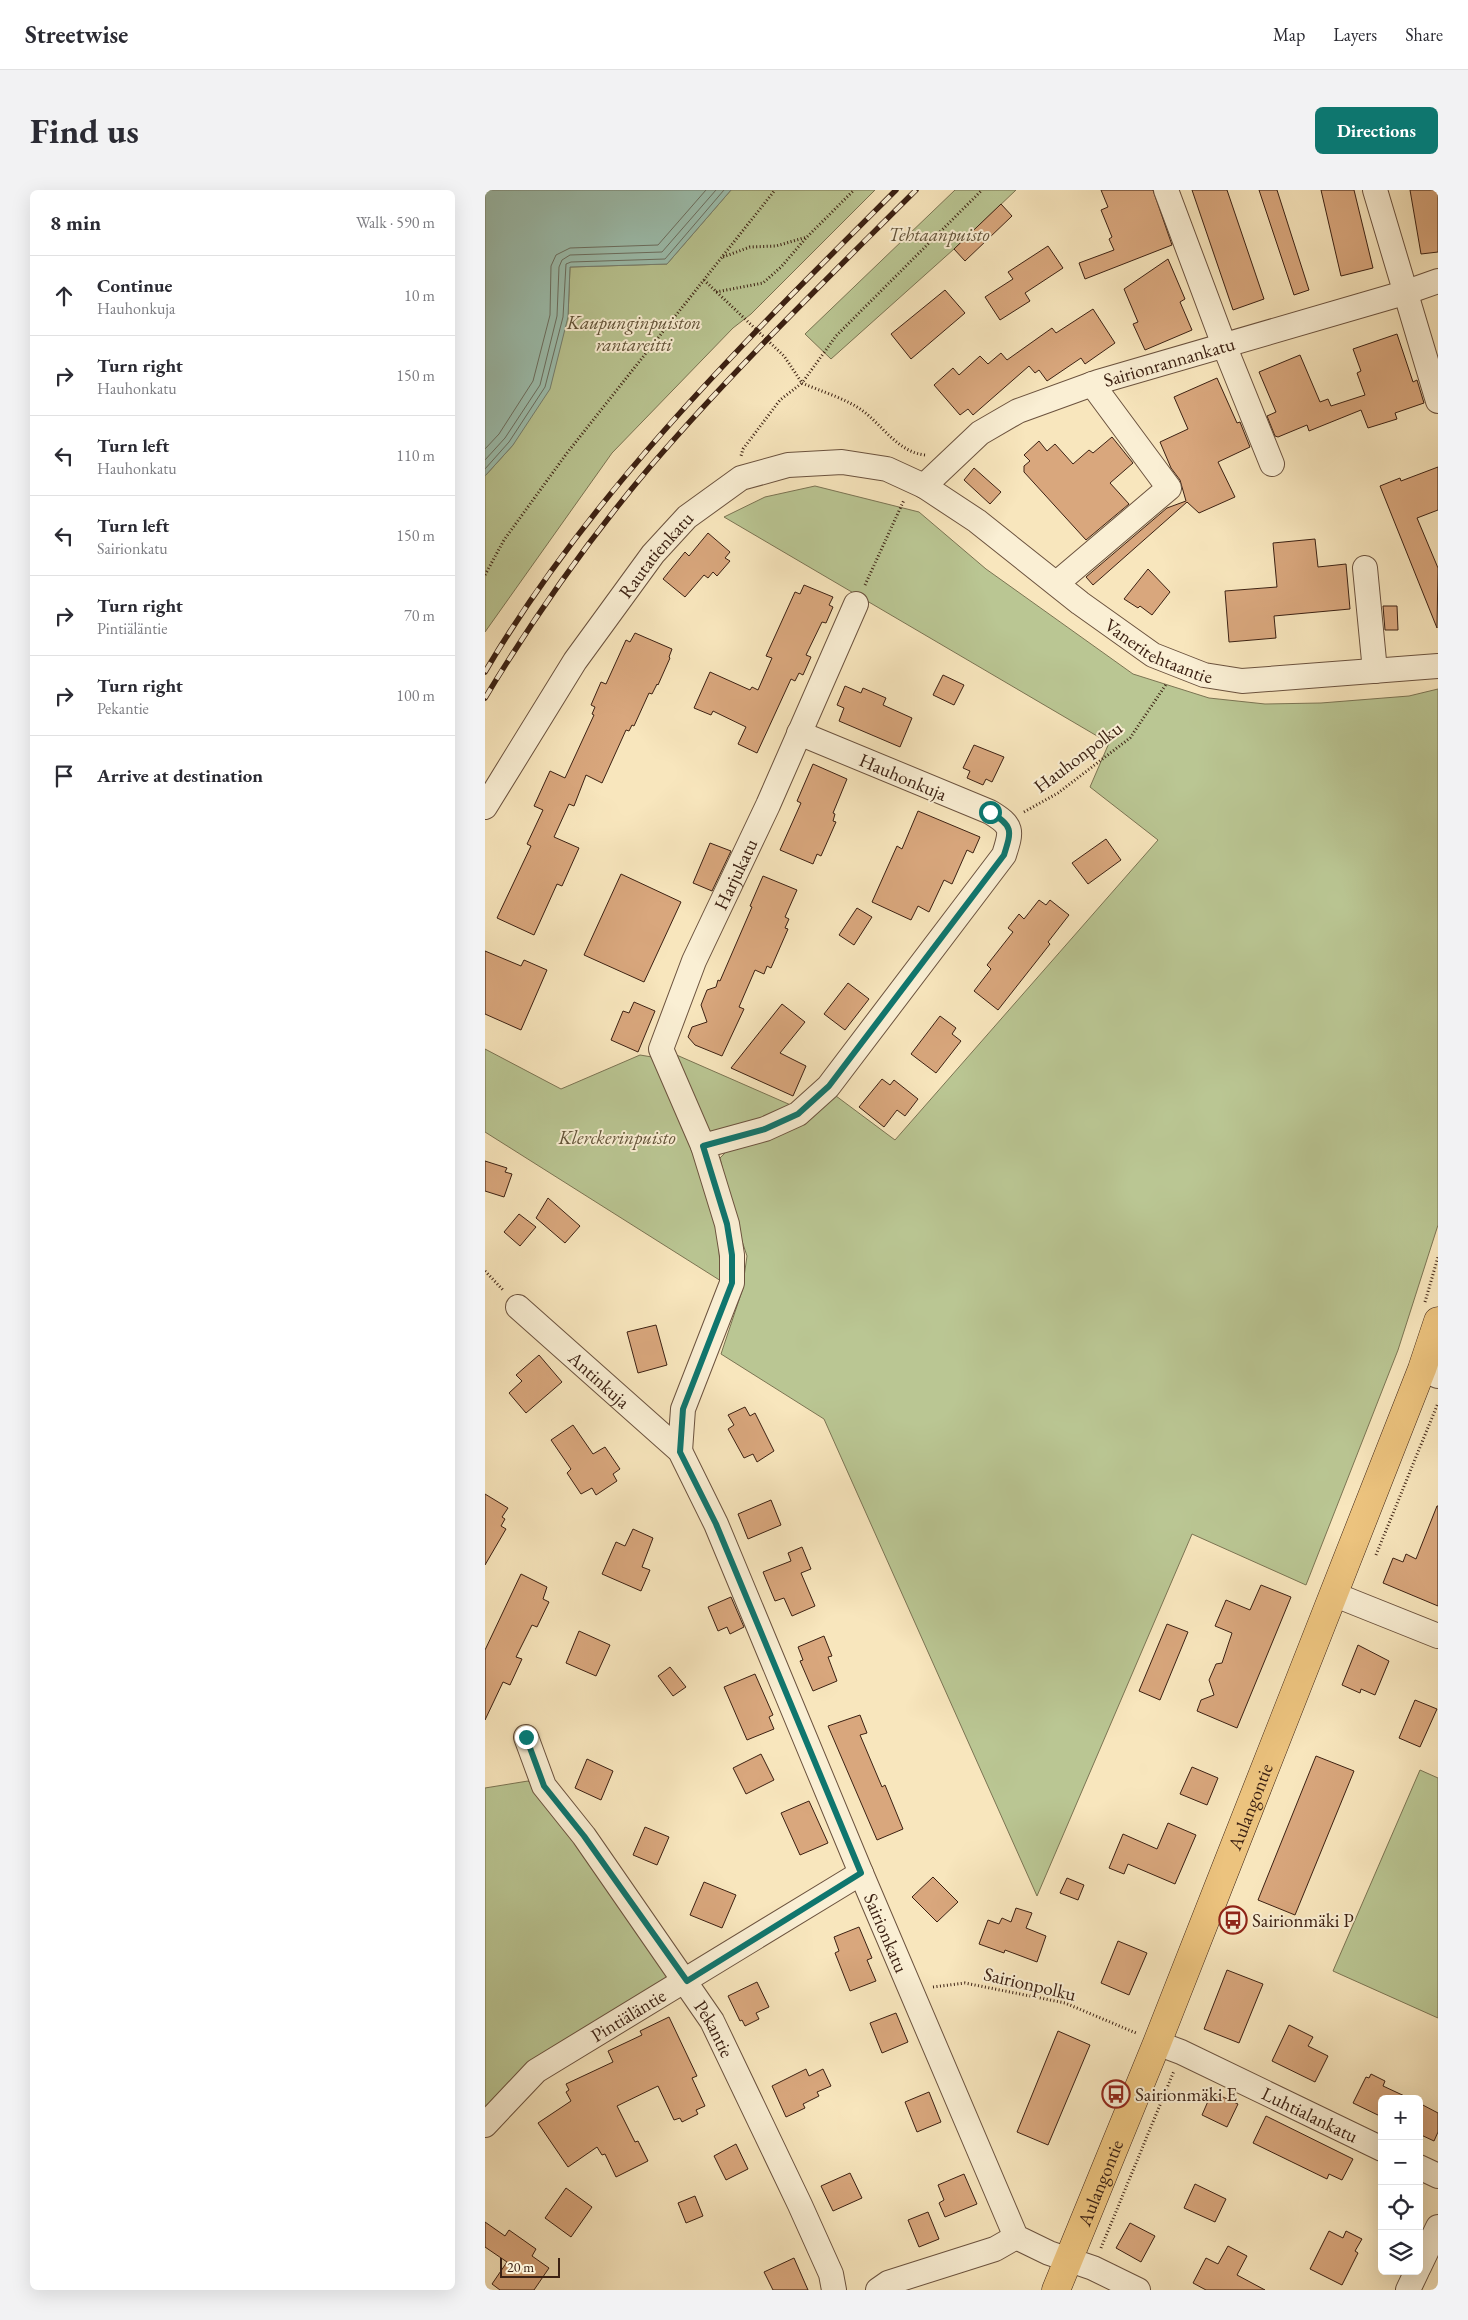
<!DOCTYPE html>
<html lang="en">
<head>
<meta charset="utf-8">
<style>
  :root { --surface:#fff; --page:#f2f2f3; --text:#2b2b33; --muted:#7c7c81; --line:#e1e1e2; --accent:#0f766e }
  body { margin:0; font-family:"EB Garamond",serif; background:var(--page); color:var(--text) }
  .controls { position:absolute; right:15px; bottom:15px; display:grid; overflow:hidden; border-radius:8px; box-shadow:0 5px 20px #0002 }
  .controls button { width:45px; height:45px; display:grid; place-items:center; padding:0; border:0; border-bottom:1px solid var(--line); background:var(--surface); color:var(--text); font:25px sans-serif }
  .scale { position:absolute; left:15px; bottom:12px; width:60px; box-sizing:border-box; padding-left:5px; border:2px solid #3c2113; border-top:0; font-size:14px; line-height:18px; white-space:nowrap; color:#3c2113; -webkit-text-stroke:4px #faefd4; paint-order:stroke }
  .stop { position:absolute; width:15px; height:15px; margin:-11px; border:4px solid #0f766e; border-radius:50%; background:#fff }
  .stop.end { background:#0f766e; border-color:#fff; box-shadow:0 1px 5px #0008 }
  .list { margin:0; padding:0; list-style:none }
  h2 { display:flex; justify-content:space-between; align-items:center; height:65px; margin:0; padding:0 20px; font-size:21px }
  h2 small { font-size:16px; font-weight:400; color:var(--muted) }
  .list li { display:grid; grid-template-columns:32px 1fr auto; gap:15px; align-items:center; box-sizing:border-box; height:80px; padding:0 20px; border-top:1px solid var(--line) }
  .list b { display:block; font-size:19px; white-space:nowrap }
  .list p { margin:0; font-size:16px; white-space:nowrap; color:var(--muted) }
  .list em { font-size:16px; font-style:normal; color:var(--muted) }
  .icon { flex:none; width:28px; height:28px; fill:none; stroke:currentColor; stroke-width:2; stroke-linecap:round; stroke-linejoin:round }
  .map { position:relative; flex:none; width:953px; height:2100px; overflow:hidden; border-radius:8px }
  header { display:flex; align-items:center; gap:30px; box-sizing:border-box; height:70px; padding:0 25px; background:var(--surface); border-bottom:1px solid var(--line) }
  header strong { font-size:24px }
  nav { display:flex; gap:28px; margin-inline-start:auto; font-size:18px }
  .intro { display:flex; align-items:center; justify-content:space-between; box-sizing:border-box; height:120px; padding:0 30px }
  h1 { margin:0; font-size:35px }
  .button { padding:12px 22px; border-radius:8px; background:var(--accent); color:#fff; font-size:18px; font-weight:700 }
  main { display:flex; gap:30px; padding:0 30px }
  aside { flex:1; background:var(--surface); border-radius:8px; box-shadow:0 5px 20px #0002 }
  .map>svg:first-child { display:block }
</style>
</head>
<body>
<header>
<strong>Streetwise</strong>
<nav><a>Map</a><a>Layers</a><a>Share</a></nav>
</header>
<div class="intro"><h1>Find us</h1><a class="button">Directions</a></div>
<main>
<aside>
<h2>8 min<small>Walk · 590 m</small></h2>
<ul class="list">
<li><svg class="icon" aria-label="ahead" viewBox="0 0 24 24"><path d="M12 20V5M6 11l6-6 6 6"/></svg><div><b>Continue</b><p>Hauhonkuja</p></div><em>10 m</em></li>
<li><svg class="icon" aria-label="right" viewBox="0 0 24 24"><path d="M7 20v-9h11M14 6l5 5-5 5"/></svg><div><b>Turn right</b><p>Hauhonkatu</p></div><em>150 m</em></li>
<li><svg class="icon" aria-label="left" viewBox="0 0 24 24"><path d="M17 20v-9H6M10 6l-5 5 5 5"/></svg><div><b>Turn left</b><p>Hauhonkatu</p></div><em>110 m</em></li>
<li><svg class="icon" aria-label="left" viewBox="0 0 24 24"><path d="M17 20v-9H6M10 6l-5 5 5 5"/></svg><div><b>Turn left</b><p>Sairionkatu</p></div><em>150 m</em></li>
<li><svg class="icon" aria-label="right" viewBox="0 0 24 24"><path d="M7 20v-9h11M14 6l5 5-5 5"/></svg><div><b>Turn right</b><p>Pintiäläntie</p></div><em>70 m</em></li>
<li><svg class="icon" aria-label="right" viewBox="0 0 24 24"><path d="M7 20v-9h11M14 6l5 5-5 5"/></svg><div><b>Turn right</b><p>Pekantie</p></div><em>100 m</em></li>
<li><svg class="icon" aria-label="arrive" viewBox="0 0 24 24"><path d="M6 21V4h12l-3 4 3 4H6"/></svg><div><b>Arrive at destination</b></div></li>
</ul>
</aside>
<div class="map">
<svg width="953" height="2100" viewBox="0 0 953 2100">
  <rect width="100%" height="100%" fill="#f8e6bd"/>
  <filter id="stains"><feTurbulence type="fractalNoise" baseFrequency=".004" numOctaves="4"/><feColorMatrix values="0 0 0 0 .2 0 0 0 0 .09 0 0 0 0 .02 0 0 0 .5 -.17"/></filter>
  <radialGradient id="worn" r=".72"><stop offset=".6" stop-color="#630" stop-opacity="0"/><stop offset="1" stop-color="#630" stop-opacity=".3"/></radialGradient>
  <g fill="#bac693" stroke="#7b7453">
    <polygon points="246,0 390,0 266,124 248,138 127,263 0,442 0,286 28,255 83,127 85,77 182,74"/>
    <polygon points="470,0 531,0 469,59 346,169 320,144"/>
    <polygon points="330,296 434,322 501,379 648,484 724,508 780,514 836,513 924,506 953,499 953,1035 913,1160 821,1395 707,1344 552,1706 339,1229 236,1164 257,1101 262,1066 249,1027 235,968 246,957 347,903 410,950 673,650 605,597 624,553 239,327 280,307"/>
    <polygon points="0,859 76,899 155,865 173,868 210,962 232,1031 236,1091 0,942"/>
    <polygon points="187,863 308,916 229,947 218,935"/>
    <polygon points="935,1580 953,1588 953,1828 848,1781"/>
    <polygon points="43,1591 62,1610 185,1788 0,1924 0,1598"/>
  </g>
  <polygon fill="#9dc0b0" stroke="#768071" points="0,0 246,0 182,74 85,77 83,127 65,199 28,255 0,286"/>
  <g fill="none" stroke-linecap="round" stroke-linejoin="round">
    <g stroke="#6c7062" stroke-width="1">
      <polyline points="0,259 14,244 48,191 65,125 66,76 71,65 85,58 173,55 221,0"/>
      <polyline points="0,270 20,248 55,195 72,126 74,77 77,70 85,65 177,62 231,0"/>
      <polyline points="0,279 24,252 60,197 78,127 81,74 86,72 180,69 239,0"/>
    </g>
  </g>
  <g fill="#d9a77d" stroke="#3c2113">
    <polygon points="616,0 668,0 687,55 600,89 594,73 629,60 624,49 627,47 616,20 623,17"/>
    <polygon points="707,0 742,0 779,109 748,120"/>
    <polygon points="774,0 792,0 824,100 809,105"/>
    <polygon points="836,0 869,0 888,78 856,86"/>
    <polygon points="925,0 953,0 953,62 936,64"/>
    <polygon points="516,14 527,26 480,71 469,59"/>
    <polygon points="563,56 578,78 540,103 545,111 515,130 500,107 528,89 523,82"/>
    <polygon points="683,69 700,109 695,112 707,140 660,160 648,134 653,132 639,99"/>
    <polygon points="460,100 480,123 426,169 406,144"/>
    <polygon points="608,119 630,153 600,174 596,168 562,191 554,180 550,183 544,176 488,225 483,219 475,225 449,195 468,178 474,185 495,166 503,174 516,163 522,170 567,138 571,143"/>
    <polygon points="912,144 928,192 932,190 939,213 910,223 912,229 883,238 876,220 824,241 822,235 793,247 790,246 782,226 791,222 774,182 815,165 835,212 843,209 846,216 880,205 872,183 876,181 868,159"/>
    <polygon points="732,188 752,233 755,232 765,257 733,272 750,307 714,323 702,312 608,395 601,387 682,318 701,311 695,290 686,278 675,252 703,239 689,207"/>
    <polygon points="627,247 648,273 625,293 644,314 601,350 539,282 539,276 545,271 539,265 554,251 562,261 570,254 588,274 604,260 608,263"/>
    <polygon points="953,277 953,320 932,328 953,378 952,438 895,296 915,288 916,291"/>
    <polygon points="489,278 516,302 505,314 479,290"/>
    <polygon points="223,343 245,362 240,368 245,371 232,386 228,382 223,388 219,385 200,407 178,389 200,362 204,366"/>
    <polygon points="830,349 833,377 861,374 865,419 789,426 791,448 744,452 740,401 792,397 788,353"/>
    <polygon points="663,379 685,402 667,425 655,416 653,418 639,409"/>
    <polygon points="319,395 348,407 344,415 348,417 341,433 337,432 321,465 326,467 318,485 314,483 310,491 306,489 272,563 253,554 261,537 228,521 226,525 209,518 225,482 265,500 267,497 273,500 287,468 281,466 310,402 315,404"/>
    <polygon points="898,416 912,416 913,440 900,440"/>
    <polygon points="150,443 187,459 184,467 185,468 173,495 172,494 167,504 164,503 149,536 147,535 144,541 141,540 117,593 101,585 89,616 84,614 69,647 94,658 77,696 72,694 49,745 12,728 46,656 42,654 58,620 49,616 65,581 80,588 109,525 107,524 110,517 106,515 116,492 121,494 141,450 145,452"/>
    <polygon points="458,485 479,495 469,515 448,505"/>
    <polygon points="360,496 376,503 378,498 401,508 398,515 427,528 415,557 354,531 359,518 352,515"/>
    <polygon points="489,555 519,567 507,592 501,589 498,595 482,588 485,581 478,578"/>
    <polygon points="328,574 362,589 348,623 350,624 348,631 351,632 336,666 332,664 328,674 295,660 316,613 312,611"/>
    <polygon points="433,621 495,647 488,663 482,660 467,694 459,690 444,722 433,716 426,730 387,712 412,656 417,659"/>
    <polygon points="621,649 636,670 603,694 587,673"/>
    <polygon points="225,653 246,661 227,701 208,693"/>
    <polygon points="136,684 196,712 159,792 99,765"/>
    <polygon points="278,686 312,700 300,727 304,729 300,738 303,739 286,778 282,776 279,784 270,780 254,817 259,819 237,866 210,855 203,847 207,837 222,832 216,815 222,800 231,797 233,790 235,791 267,717 265,716"/>
    <polygon points="554,710 561,715 565,710 584,725 563,752 565,754 513,820 489,801 506,779 502,775 528,742 523,738 534,724 539,729"/>
    <polygon points="372,718 387,727 369,755 354,745"/>
    <polygon points="0,761 36,776 39,770 62,780 36,840 0,824"/>
    <polygon points="363,793 384,809 360,840 339,824"/>
    <polygon points="149,812 170,821 153,862 126,850 138,821 144,823"/>
    <polygon points="297,814 320,832 295,863 321,876 308,906 246,878"/>
    <polygon points="455,826 471,838 467,844 476,851 451,883 426,864"/>
    <polygon points="397,889 405,895 409,890 433,909 420,926 412,920 399,937 374,917"/>
    <polygon points="0,971 22,978 20,982 27,984 19,1007 0,1001"/>
    <polygon points="63,1008 95,1036 80,1053 51,1028"/>
    <polygon points="34,1024 51,1037 35,1056 19,1042"/>
    <polygon points="171,1135 182,1175 153,1183 142,1142"/>
    <polygon points="54,1165 77,1192 41,1223 24,1203 37,1191 31,1185"/>
    <polygon points="260,1217 265,1226 270,1223 289,1261 272,1272 268,1264 259,1268 243,1239 249,1235 243,1225"/>
    <polygon points="88,1235 108,1264 120,1257 135,1279 128,1284 132,1291 111,1305 107,1298 96,1304 82,1283 86,1279 66,1250"/>
    <polygon points="0,1304 23,1318 17,1327 20,1329 16,1336 21,1339 0,1375"/>
    <polygon points="286,1310 296,1335 263,1349 253,1324"/>
    <polygon points="952,1316 953,1316 953,1416 898,1393 908,1368 918,1372 921,1364 931,1369"/>
    <polygon points="148,1339 168,1348 157,1377 165,1380 156,1401 117,1384 131,1352 140,1356"/>
    <polygon points="317,1357 326,1379 316,1383 330,1416 307,1426 299,1408 290,1411 278,1382 306,1371 303,1363"/>
    <polygon points="36,1384 62,1397 58,1409 64,1412 52,1437 47,1435 31,1467 37,1469 25,1495 18,1492 0,1530 0,1460"/>
    <polygon points="776,1395 806,1407 752,1538 712,1521 716,1510 729,1505 724,1490 731,1474 737,1473 747,1443 730,1436 741,1410 765,1420"/>
    <polygon points="246,1407 259,1437 245,1444 242,1437 233,1441 223,1417"/>
    <polygon points="682,1434 703,1442 675,1510 654,1501"/>
    <polygon points="94,1441 125,1455 111,1486 81,1473"/>
    <polygon points="339,1446 347,1466 343,1467 352,1491 328,1501 315,1471 318,1470 313,1457"/>
    <polygon points="873,1455 904,1471 890,1505 876,1499 875,1503 857,1495"/>
    <polygon points="185,1477 201,1497 188,1506 173,1486"/>
    <polygon points="270,1484 288,1525 284,1527 289,1539 262,1550 239,1497"/>
    <polygon points="930,1510 952,1519 935,1557 914,1548"/>
    <polygon points="375,1525 382,1543 375,1545 397,1597 400,1595 418,1639 392,1650 343,1536"/>
    <polygon points="276,1564 289,1590 261,1604 248,1578"/>
    <polygon points="831,1566 869,1581 810,1725 773,1710"/>
    <polygon points="102,1569 128,1581 116,1610 90,1598"/>
    <polygon points="707,1577 733,1588 722,1615 695,1604"/>
    <polygon points="324,1611 343,1653 315,1665 296,1623"/>
    <polygon points="683,1633 711,1645 690,1694 643,1674 639,1684 624,1678 638,1644 672,1659"/>
    <polygon points="160,1637 184,1647 172,1675 148,1665"/>
    <polygon points="448,1687 473,1712 452,1732 427,1707"/>
    <polygon points="582,1688 599,1695 593,1710 575,1703"/>
    <polygon points="219,1692 251,1705 237,1738 205,1725"/>
    <polygon points="531,1718 547,1723 541,1738 561,1746 552,1772 520,1760 519,1763 494,1754 503,1730 514,1734 517,1728 526,1732"/>
    <polygon points="374,1737 387,1768 382,1770 391,1791 365,1801 350,1763 354,1761 349,1747"/>
    <polygon points="633,1751 662,1763 644,1805 616,1793"/>
    <polygon points="742,1780 778,1794 754,1853 719,1839"/>
    <polygon points="272,1792 284,1817 271,1823 274,1829 260,1836 257,1830 255,1831 243,1806"/>
    <polygon points="411,1823 423,1852 397,1863 385,1833"/>
    <polygon points="184,1827 212,1886 207,1888 220,1916 211,1920 213,1924 197,1932 195,1928 189,1930 173,1896 132,1916 150,1952 153,1951 163,1971 131,1987 120,1964 117,1965 112,1957 83,1977 53,1933 86,1911 81,1902 84,1900 81,1894 128,1872 123,1861 157,1845 155,1841"/>
    <polygon points="804,1835 828,1847 823,1856 843,1866 830,1892 787,1871"/>
    <polygon points="573,1841 605,1855 563,1955 532,1942"/>
    <polygon points="321,1879 324,1886 338,1879 346,1896 332,1902 334,1906 318,1914 320,1918 301,1927 287,1896"/>
    <polygon points="886,1884 900,1891 898,1896 926,1909 897,1909 897,1927 868,1913 881,1887 884,1888"/>
    <polygon points="444,1902 456,1932 432,1942 420,1912"/>
    <polygon points="727,1902 753,1914 742,1937 717,1925"/>
    <polygon points="934,1913 953,1923 953,1942 949,1951 934,1944"/>
    <polygon points="781,1926 868,1969 857,1990 844,1984 842,1989 768,1953"/>
    <polygon points="251,1954 263,1979 241,1990 229,1966"/>
    <polygon points="365,1983 377,2008 348,2021 336,1996"/>
    <polygon points="479,1984 492,2014 460,2027 454,2013 459,2010 453,1995"/>
    <polygon points="710,1994 741,2009 730,2032 699,2018"/>
    <polygon points="81,1998 107,2017 86,2047 60,2028"/>
    <polygon points="210,2006 218,2026 201,2033 193,2013"/>
    <polygon points="443,2022 454,2049 434,2057 423,2030"/>
    <polygon points="0,2032 20,2046 24,2040 51,2059 47,2066 64,2078 49,2100 15,2100 7,2094 22,2072 0,2057"/>
    <polygon points="645,2033 670,2046 656,2072 631,2058"/>
    <polygon points="844,2041 858,2048 861,2041 877,2049 870,2061 873,2063 857,2095 825,2079"/>
    <polygon points="743,2056 762,2066 752,2085 780,2100 721,2100 708,2093 721,2068 733,2074"/>
    <polygon points="309,2068 323,2100 288,2100 279,2082"/>
  </g>
  <g fill="none" stroke-linecap="round" stroke-linejoin="round">
    <g stroke="#6b523e" stroke-width="26">
      <g id="minor">
        <polyline points="681,0 739,155 787,274"/>
        <polyline points="890,0 953,211"/>
        <path id="s1" d="M439 296 495 243 533 221 613 192 919 103 953 91"/>
        <polyline points="880,378 890,481"/>
        <polyline points="572,393 684,298 607,194"/>
        <path id="s2" d="M0 617 90 471 168 364 202 327 256 288 303 275 357 272 402 279 439 296 492 331 595 413 668 465 719 485 757 491 953 476"/>
        <path id="s3" d="M218 956 176 859 209 771 283 615 371 414"/>
        <path id="s4" d="M33 1117 195 1261 231 1334 376 1683 531 2047 564 2063 608 2078 653 2100"/>
        <polyline points="937,1179 953,1186"/>
        <path d="M195 1261 198 1219 247 1093V1065L242 1034 218 956 280 939 313 924 343 897 519 665C527 640 528 636 505 622L314 543"/>
        <polyline points="848,1404 953,1446"/>
        <path id="s5" d="M41 1547 59 1596 99 1646 227 1831 315 2015 346 2084 349 2100"/>
        <path id="s6" d="M672 1853 696 1862 897 1959"/>
        <path id="s7" d="M0 1935 51 1881 376 1683"/>
        <polyline points="934,1977 953,1986"/>
        <polyline points="934,2077 953,2037"/>
        <polyline points="393,2100 403,2093 510,2059 531,2047"/>
        <polyline points="923,2100 932,2081"/>
      </g>
    </g>
    <g stroke="#3c2113" stroke-width="29">
      <g id="major">
        <path id="s8" d="M571 2100 672 1853 937 1179 953 1131"/>
      </g>
    </g>
    <g stroke="#3c2113" stroke-width="3" stroke-dasharray="1 2.5" stroke-linecap="butt">
      <polyline points="238,67 265,57 291,56 322,47 369,0"/>
      <polyline points="219,90 299,166 317,193 295,210 258,259 256,266"/>
      <polyline points="231,102 278,93 296,77 321,48"/>
      <path d="M440 265C413 262 398 236 378 221 362 209 335 201 317 193L351 146 497 0"/>
      <polyline points="0,385 19,350 82,263 290,0"/>
      <polyline points="380,395 419,310"/>
      <polyline points="539,622 573,603 645,548 682,493"/>
      <polyline points="0,1081 19,1101"/>
      <polyline points="940,1112 953,1067"/>
      <polyline points="891,1365 953,1213"/>
      <polyline points="448,1797 480,1793 580,1813 651,1843"/>
      <polyline points="616,2058 689,1881"/>
    </g>
    <use href="#minor" stroke="#faefd4" stroke-width="24"/>
    <use href="#major" stroke="#ecc37e" stroke-width="28"/>
    <g stroke="#3c2113" stroke-width="5.5">
      <g id="rail">
        <path d="M0 482C107 300 263 148 411 0"/>
        <path d="M0 508C49 427 104 349 164 278 248 180 340 91 431 0"/>
      </g>
    </g>
    <use href="#rail" stroke="#faefd4" stroke-width="4" stroke-dasharray="11" stroke-linecap="butt"/>
  </g>
  <g fill="none" stroke-linecap="round" stroke-linejoin="round">
    <path stroke="#0f766e" stroke-width="6" d="M41 1547 59 1596 99 1646 202 1791 376 1683 231 1334 195 1262 198 1219 247 1093V1065L242 1034 218 956 280 939 313 924 344 896 519 665C527 640 528 636 505 622"/>
  </g>
  <defs>
    <g id="bus-ring" transform="scale(1.4375)"><circle r="9.5" fill="#faefd4" stroke="#8f2418" stroke-width="1.5"/><path d="M-5-6H5V4H4V6H2V4H-2V6H-4V4H-5ZM-3.5-4V0h7V-4ZM-3.5 1.2v1.5H-2V1.2ZM2 1.2v1.5H3.5V1.2Z" fill="#8f2418"/></g>
  </defs>
  <g fill-rule="evenodd">
    <use href="#bus-ring" x="748" y="1730"/>
    <use href="#bus-ring" x="631" y="1904"/>
  </g>
  <g text-anchor="middle" dominant-baseline="central" stroke-width="4" stroke-linejoin="round" paint-order="stroke">
    <g font-size="19" font-style="italic" fill="#625339" stroke="#faefd4">
      <text x="454" y="44">Tehtaanpuisto</text>
      <text x="149" y="132">Kaupunginpuiston<tspan x="149" dy="22">rantareitti</tspan></text>
      <text x="132" y="947">Klerckerinpuisto</text>
    </g>
    <g font-size="19" fill="#3c2113" stroke="#faefd4">
      <text stroke="none"><textPath href="#s1" startOffset="280">Sairionrannankatu</textPath></text>
      <text stroke="none"><textPath href="#s2" startOffset="305">Rautatienkatu</textPath></text>
      <text stroke="none"><textPath href="#s2" startOffset="898">Vaneritehtaantie</textPath></text>
      <text transform="translate(593 567) rotate(-37)">Hauhonpolku</text>
      <text transform="translate(418 587) rotate(23)">Hauhonkuja</text>
      <text stroke="none"><textPath href="#s3" startOffset="296">Harjukatu</textPath></text>
      <text stroke="none"><textPath href="#s4" startOffset="109">Antinkuja</textPath></text>
      <text stroke="none"><textPath href="#s8" startOffset="521">Aulangontie</textPath></text>
      <text stroke="none"><textPath href="#s4" startOffset="741">Sairionkatu</textPath></text>
      <text transform="translate(545 1794) rotate(13)">Sairionpolku</text>
      <text stroke="none"><textPath href="#s7" startOffset="182">Pintiäläntie</textPath></text>
      <text stroke="none"><textPath href="#s5" startOffset="349">Pekantie</textPath></text>
      <text stroke="none"><textPath href="#s6" startOffset="169">Luhtialankatu</textPath></text>
      <text stroke="none"><textPath href="#s8" startOffset="116">Aulangontie</textPath></text>
    </g>
    <g font-size="19" fill="#3c2113" stroke="#faefd4" text-anchor="start">
      <text x="767" y="1730">Sairionmäki P</text>
      <text x="650" y="1904">Sairionmäki E</text>
    </g>
  </g>
  <rect width="100%" height="100%" filter="url(#stains)"/>
  <rect width="100%" height="100%" fill="url(#worn)"/>
</svg>
<div class="controls">
<button>+</button>
<button>−</button>
<button><svg class="icon" aria-label="locate" viewBox="0 0 24 24"><circle cx="12" cy="12" r="6"/><path d="M12 2v4M12 18v4M2 12h4M18 12h4"/></svg></button>
<button><svg class="icon" aria-label="layers" viewBox="0 0 24 24"><path d="M12 4l9 5-9 5-9-5zM3 14l9 5 9-5"/></svg></button>
</div>
<div class="scale">20 m</div>
<div class="stop" style="left:505px;top:622px"></div>
<div class="stop end" style="left:41px;top:1547px"></div>
</div>
</main>
</body>
</html>
